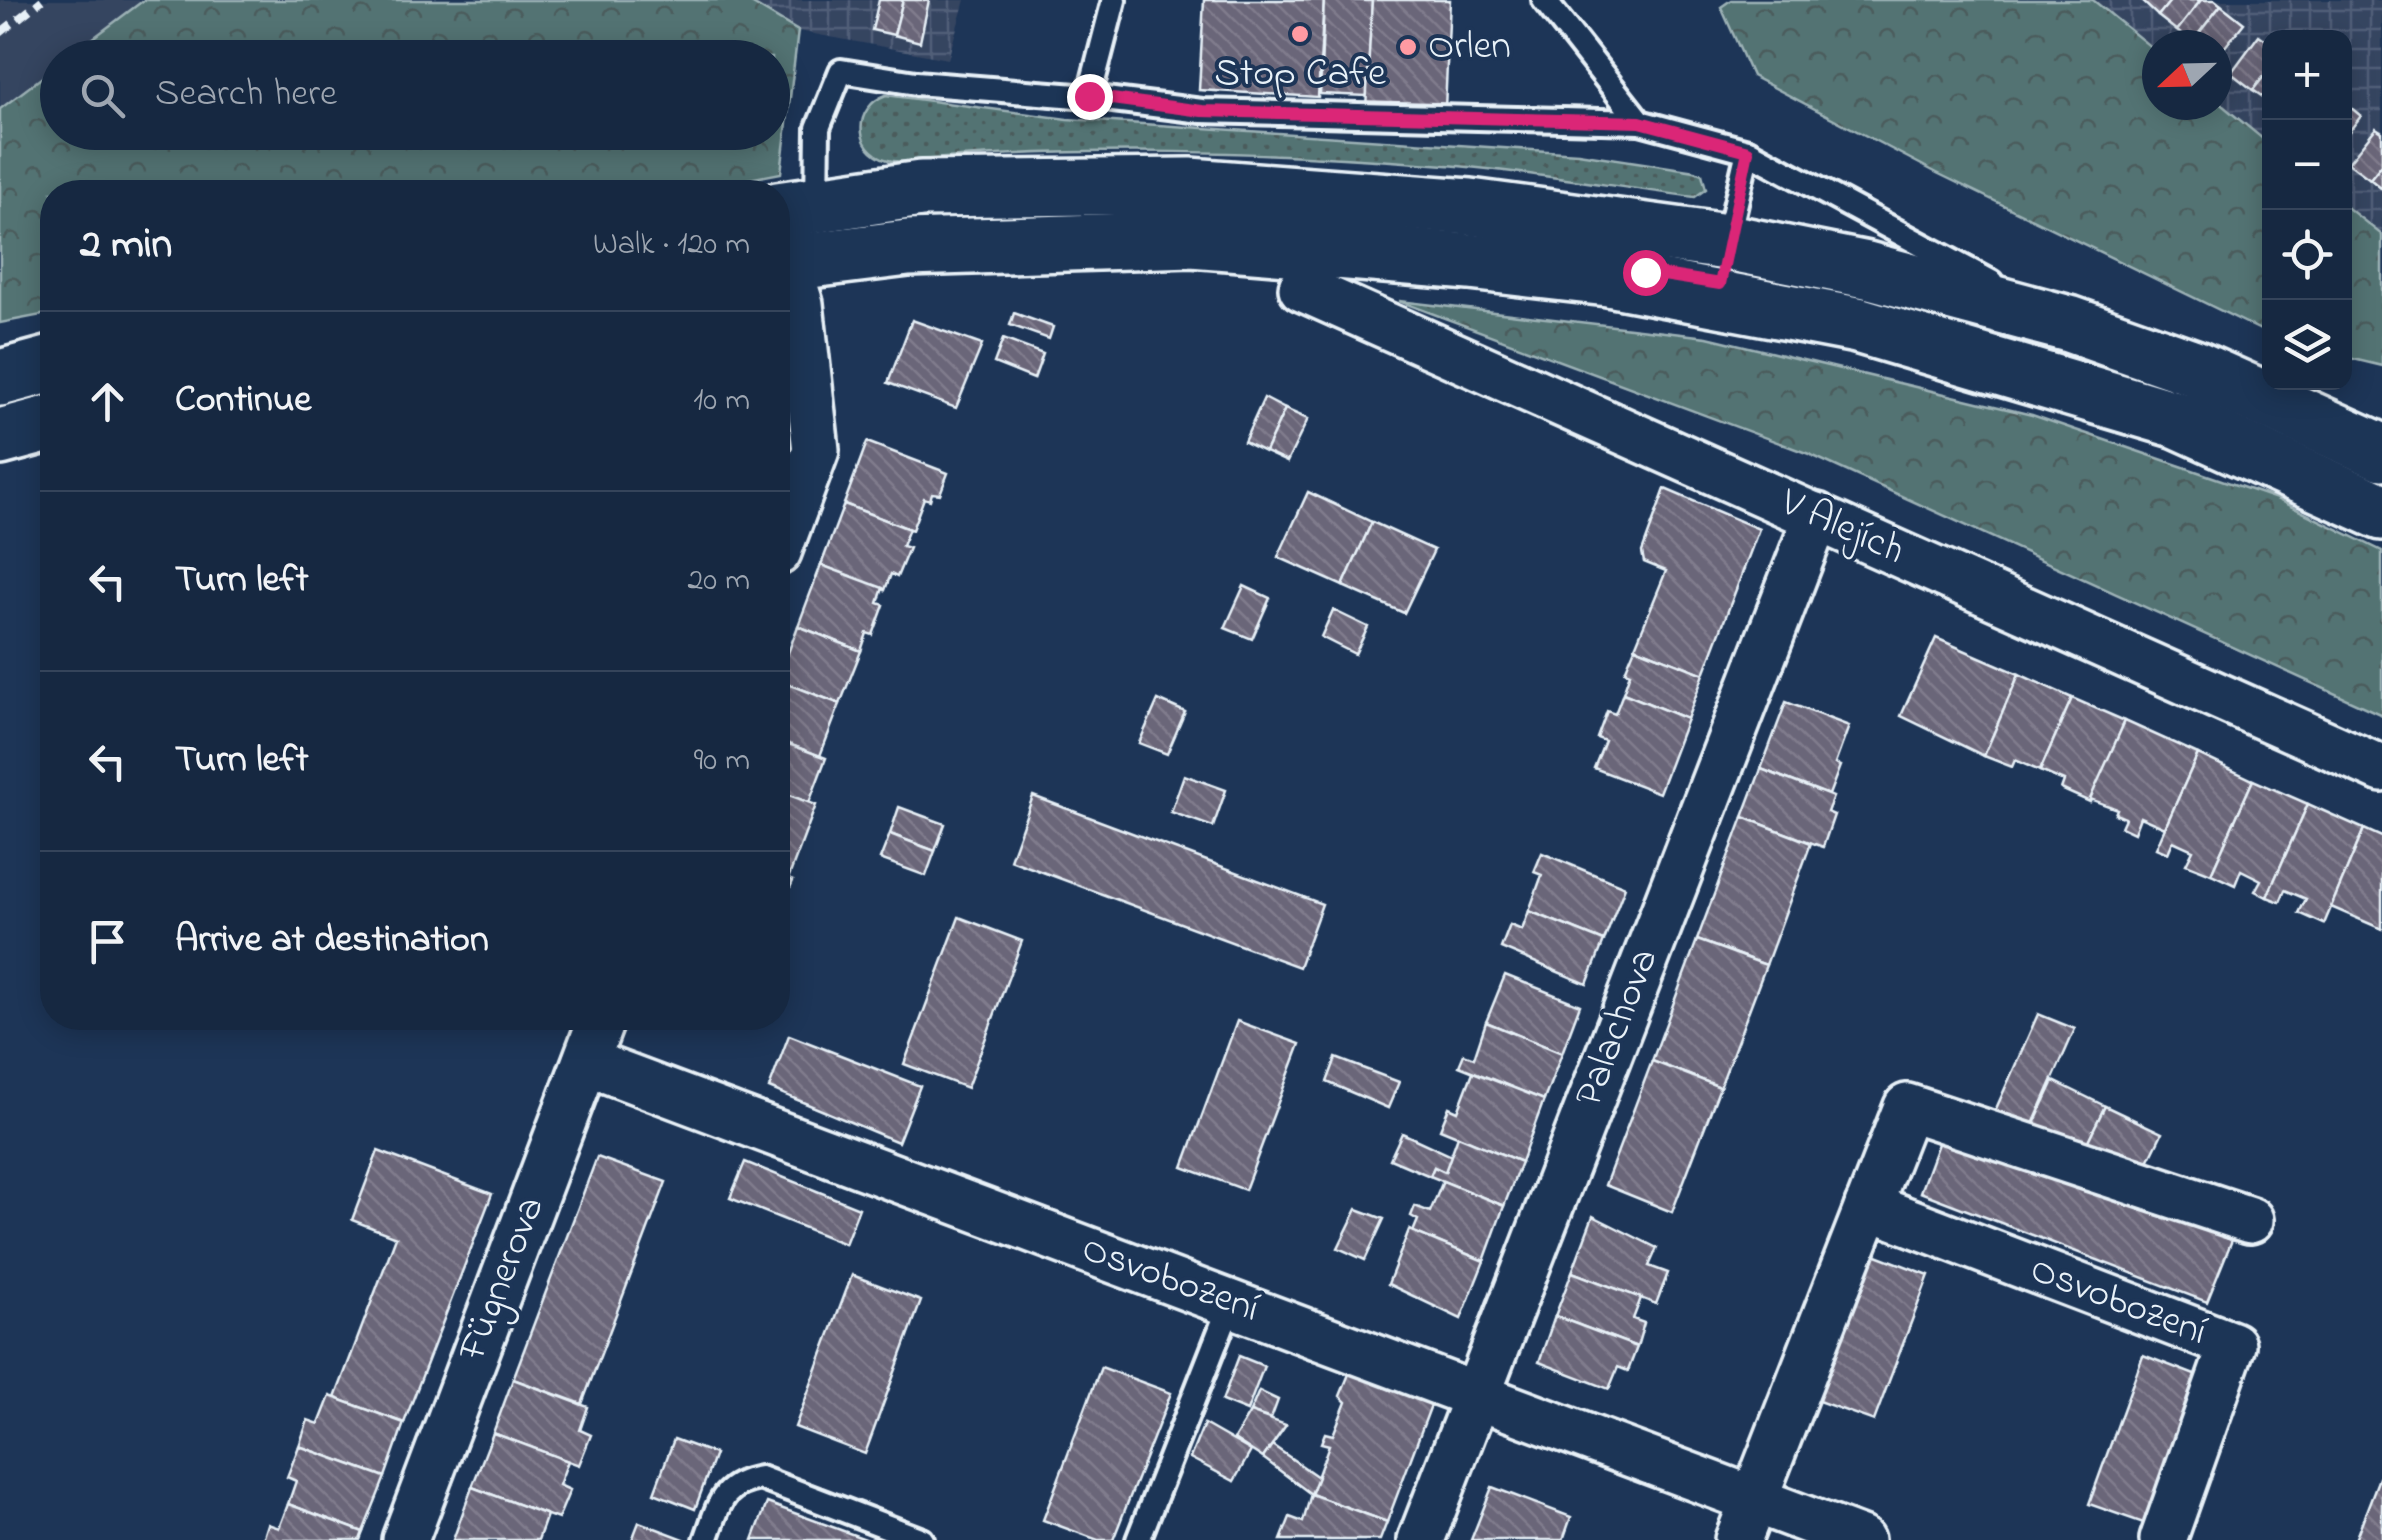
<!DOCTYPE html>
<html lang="en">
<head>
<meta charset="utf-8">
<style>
  :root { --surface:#162841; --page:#1f3048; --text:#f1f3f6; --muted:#9ea6b1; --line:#35445a }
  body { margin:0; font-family:"Indie Flower",sans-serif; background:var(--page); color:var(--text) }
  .controls { position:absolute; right:30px; top:30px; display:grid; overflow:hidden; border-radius:20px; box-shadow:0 5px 25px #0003 }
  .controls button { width:90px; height:90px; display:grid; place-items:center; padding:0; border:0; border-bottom:2px solid var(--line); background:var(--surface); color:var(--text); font:50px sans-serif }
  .compass { position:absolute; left:2142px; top:30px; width:90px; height:90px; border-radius:50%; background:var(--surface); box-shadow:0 5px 25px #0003; rotate:248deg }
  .stop { position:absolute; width:30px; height:30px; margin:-22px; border:8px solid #db2777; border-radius:50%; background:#fff }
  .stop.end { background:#db2777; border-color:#fff; box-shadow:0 2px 10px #0008 }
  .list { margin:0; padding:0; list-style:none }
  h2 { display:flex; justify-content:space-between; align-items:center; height:130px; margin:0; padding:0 40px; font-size:42px }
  h2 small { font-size:32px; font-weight:400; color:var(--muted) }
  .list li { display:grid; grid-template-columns:65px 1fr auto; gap:30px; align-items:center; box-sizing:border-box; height:180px; padding:0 40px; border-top:2px solid var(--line) }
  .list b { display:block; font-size:38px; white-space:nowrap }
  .list em { font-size:32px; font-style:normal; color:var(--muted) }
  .icon { flex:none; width:55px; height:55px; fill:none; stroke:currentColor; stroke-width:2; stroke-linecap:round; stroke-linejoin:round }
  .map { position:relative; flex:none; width:2382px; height:1540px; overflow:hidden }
  .search { position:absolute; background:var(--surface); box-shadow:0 5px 25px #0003; left:40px; top:40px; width:750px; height:110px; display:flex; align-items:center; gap:25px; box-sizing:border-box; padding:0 35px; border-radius:55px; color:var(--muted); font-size:38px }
  .panel { position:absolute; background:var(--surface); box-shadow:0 5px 25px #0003; left:40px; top:180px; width:750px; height:850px; border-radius:40px }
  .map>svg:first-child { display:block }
</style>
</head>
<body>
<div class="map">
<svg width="2382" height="1540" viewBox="0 0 2382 1540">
  <defs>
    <pattern id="industrial-grid" width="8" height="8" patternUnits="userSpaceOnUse" patternTransform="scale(2.5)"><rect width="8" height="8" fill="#344461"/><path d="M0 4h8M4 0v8" fill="none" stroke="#515f78"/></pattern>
    <pattern id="grass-dots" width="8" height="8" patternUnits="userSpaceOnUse" patternTransform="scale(2.5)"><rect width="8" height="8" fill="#527373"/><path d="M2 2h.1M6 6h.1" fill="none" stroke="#4b5b5c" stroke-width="1.8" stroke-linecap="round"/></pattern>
    <pattern id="forest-crowns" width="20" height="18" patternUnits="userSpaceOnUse" patternTransform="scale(2.5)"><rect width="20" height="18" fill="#527373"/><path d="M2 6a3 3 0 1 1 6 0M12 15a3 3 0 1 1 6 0" fill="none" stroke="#4b5b5c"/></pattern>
    <pattern id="building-back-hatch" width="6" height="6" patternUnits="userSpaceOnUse" patternTransform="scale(2.5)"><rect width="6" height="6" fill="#6b6679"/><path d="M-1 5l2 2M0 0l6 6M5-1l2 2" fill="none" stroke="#807c8d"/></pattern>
  </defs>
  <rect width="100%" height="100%" fill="#1d3557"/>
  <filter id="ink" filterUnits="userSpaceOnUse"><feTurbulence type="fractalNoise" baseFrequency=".01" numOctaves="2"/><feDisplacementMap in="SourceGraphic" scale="20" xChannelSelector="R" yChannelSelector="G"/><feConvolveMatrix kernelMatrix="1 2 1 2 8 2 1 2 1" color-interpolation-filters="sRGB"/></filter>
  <g filter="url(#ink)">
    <polygon fill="#344461" points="0,0 144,0 68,57 58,58 57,66 0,109"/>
    <g fill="url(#industrial-grid)">
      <polygon points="746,0 965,0 948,59 798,31"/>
      <polygon points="2093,0 2382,0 2382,235 2345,205 2344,38 2270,38 2269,144 2217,101 2217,45 2157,45 2157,52"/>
    </g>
    <path fill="url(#grass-dots)" stroke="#9db2b6" stroke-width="2.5" d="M886 95 1067 119 1578 153 1695 171 1702 174 1706 189 1695 197C1608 186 1520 170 1432 164 1260 151 1090 146 918 160 908 161 897 163 888 160 852 149 854 107 886 95Z"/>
    <g fill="url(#forest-crowns)" stroke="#9db2b6" stroke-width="2.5">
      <polygon points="144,0 746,0 798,31 781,173 681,192 52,192 52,313 0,323 0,109 57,66 58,132 772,132 772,58 68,57"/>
      <polygon points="1731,0 2093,0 2157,52 2157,105 2217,105 2217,101 2269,144 2269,334 1937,173 1752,76 1721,7"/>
      <polygon points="2344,205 2382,235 2382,366 2345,357"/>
      <polygon points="1399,301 1707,337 2032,415 2274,498 2382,551 2382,715 1809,454"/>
    </g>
    <g fill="url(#building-back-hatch)" stroke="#e8f1f8" stroke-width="2.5">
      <polygon points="879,0 903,0 894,35 872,30"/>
      <polygon points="903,0 929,0 920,42 894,35"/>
      <polygon points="1204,0 1324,0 1318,97 1199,90"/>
      <polygon points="1324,0 1372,1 1367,96 1320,94"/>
      <polygon points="1372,0 1450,0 1444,130 1365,126"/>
      <polygon points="2141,0 2171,0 2158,16"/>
      <polygon points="2171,0 2201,0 2177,31 2158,16"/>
      <polygon points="2201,0 2215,0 2221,5 2192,42 2177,31"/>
      <polygon points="2221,5 2244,23 2217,57 2217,45 2196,45 2192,42"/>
      <polygon points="2259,35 2270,43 2270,69 2253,90 2231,73"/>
      <polygon points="2270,69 2270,102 2253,90"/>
      <polygon points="2344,102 2361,116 2344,138"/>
      <polygon points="2376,128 2382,132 2382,164 2370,179 2348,163"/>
      <polygon points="2382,164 2382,189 2370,179"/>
      <polygon points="1014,313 1053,327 1049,339 1010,325"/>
      <polygon points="912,320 982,345 956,408 888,383"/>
      <polygon points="1003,339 1043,354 1034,379 994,363"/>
      <polygon points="1264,398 1285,409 1265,452 1244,442"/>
      <polygon points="1285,409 1308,419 1287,462 1265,452"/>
      <polygon points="867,442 948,473 940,494 932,493 930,500 924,498 912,530 844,504"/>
      <polygon points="1665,489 1759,529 1704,674 1635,647 1666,571 1644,562 1642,552"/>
      <polygon points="1308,492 1372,522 1343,586 1278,557"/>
      <polygon points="844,504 909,529 902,546 909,548 897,577 891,574 885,590 821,565"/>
      <polygon points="1372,522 1434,550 1404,613 1343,586"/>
      <polygon points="821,565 883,588 878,603 884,605 873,635 867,633 861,651 798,626"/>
      <polygon points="1244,586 1270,598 1252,639 1225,628"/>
      <polygon points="1333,610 1368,627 1355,654 1321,637"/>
      <polygon points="798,626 861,651 840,704 778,680"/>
      <polygon points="1936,638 2019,674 1984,756 1901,716"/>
      <polygon points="1635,647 1704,674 1687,719 1623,693 1630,673 1625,671"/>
      <polygon points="2019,674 2072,698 2040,771 2015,760 2012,767 1984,756"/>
      <polygon points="778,680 840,704 820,756 778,740"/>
      <polygon points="1623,693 1687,719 1659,793 1594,768 1605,741 1597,738 1607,711 1615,714"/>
      <polygon points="2072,698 2125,721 2090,802 2061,789 2064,781 2040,771"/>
      <polygon points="1158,700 1185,712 1167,754 1139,743"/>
      <polygon points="1786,702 1849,726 1835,764 1840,766 1829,795 1761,769"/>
      <polygon points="2125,721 2198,754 2165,828 2140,817 2134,833 2121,827 2125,818 2115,814 2117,809 2090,799"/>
      <polygon points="778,740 826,758 809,803 778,791"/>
      <polygon points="2198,754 2253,780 2211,874 2186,864 2193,850 2173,841 2168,853 2156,848"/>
      <polygon points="1761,769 1833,797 1827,812 1834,815 1823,847 1743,817"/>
      <polygon points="1184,775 1226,790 1213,827 1171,812"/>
      <polygon points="2253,780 2308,804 2267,897 2255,891 2261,880 2241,870 2235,885 2211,874"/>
      <polygon points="778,791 816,805 788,879 778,875"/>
      <polygon points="1033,796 1322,904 1299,967 1010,860"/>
      <polygon points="2308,804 2364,829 2324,924 2299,913 2306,899 2285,890 2280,902 2267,897"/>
      <polygon points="899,807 945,824 935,851 890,834"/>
      <polygon points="1743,817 1811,843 1766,965 1697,940"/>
      <polygon points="2364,829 2382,837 2382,929 2331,907"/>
      <polygon points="890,834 935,851 926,876 880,859"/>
      <polygon points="1542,853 1625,887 1604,941 1529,911 1542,875 1534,872"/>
      <polygon points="778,875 793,881 778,915"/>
      <polygon points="1529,911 1604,941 1587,984 1501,948 1510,925 1522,930"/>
      <polygon points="959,917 1022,941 967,1088 904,1064"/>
      <polygon points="1697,940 1766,965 1720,1087 1652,1061"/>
      <polygon points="1505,975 1580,1005 1562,1053 1486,1022"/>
      <polygon points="2038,1014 2075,1029 2031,1129 1995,1111"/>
      <polygon points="1237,1021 1300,1044 1245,1190 1183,1167"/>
      <polygon points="1486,1022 1562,1053 1544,1100 1459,1066 1464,1054 1474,1058"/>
      <polygon points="789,1035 920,1086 898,1142 769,1088"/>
      <polygon points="1336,1058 1399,1082 1388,1108 1327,1082"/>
      <polygon points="1652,1061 1720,1087 1672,1212 1605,1185"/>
      <polygon points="1473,1072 1544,1100 1521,1162 1440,1129 1449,1107 1458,1111"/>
      <polygon points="2054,1081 2105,1106 2086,1145 2034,1124"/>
      <polygon points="2105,1106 2162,1133 2144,1170 2086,1145"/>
      <polygon points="1943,1130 2232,1240 2207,1302 1920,1192"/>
      <polygon points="1402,1133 1452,1156 1445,1172 1434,1167 1430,1176 1390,1159"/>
      <polygon points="1458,1136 1521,1162 1504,1206 1430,1176 1434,1167 1445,1172"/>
      <polygon points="378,1151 492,1194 404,1423 335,1398 396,1237 352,1220"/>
      <polygon points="597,1157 666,1182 582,1404 513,1379"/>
      <polygon points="745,1162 859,1208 845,1244 730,1198"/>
      <polygon points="1443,1181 1504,1206 1484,1261 1413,1232 1418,1220 1411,1216 1415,1206 1430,1212"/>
      <polygon points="1357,1209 1384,1219 1365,1260 1338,1248"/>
      <polygon points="1593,1216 1657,1248 1649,1266 1668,1273 1656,1304 1572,1272"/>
      <polygon points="1409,1230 1484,1261 1461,1319 1388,1284"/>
      <polygon points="1866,1251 1929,1275 1874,1421 1810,1398"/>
      <polygon points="1572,1272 1641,1298 1633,1319 1644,1323 1637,1347 1555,1316"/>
      <polygon points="852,1275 921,1301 865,1454 795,1427"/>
      <polygon points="1555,1316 1637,1347 1628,1371 1618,1367 1609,1389 1539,1362"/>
      <polygon points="2143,1355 2205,1379 2152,1526 2089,1504"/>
      <polygon points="1239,1356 1264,1366 1247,1411 1222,1401"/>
      <polygon points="1101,1367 1171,1393 1113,1540 1098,1540 1043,1520"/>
      <polygon points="1351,1369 1434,1397 1387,1522 1311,1494 1329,1445 1321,1443 1325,1433 1333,1435 1346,1402 1340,1396"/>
      <polygon points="513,1379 588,1407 580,1430 591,1435 579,1465 493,1433"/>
      <polygon points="1259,1391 1278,1400 1271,1419 1250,1412"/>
      <polygon points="330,1396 404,1423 385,1477 299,1446 308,1420 319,1424"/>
      <polygon points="1250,1412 1286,1425 1263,1458 1234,1439"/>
      <polygon points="1204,1424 1251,1451 1234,1481 1190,1458"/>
      <polygon points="493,1433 568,1461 559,1485 570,1490 558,1519 472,1487"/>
      <polygon points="674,1439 715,1454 695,1509 654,1493"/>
      <polygon points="1272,1445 1318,1477 1311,1494 1263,1458"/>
      <polygon points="299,1446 385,1477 363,1532 288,1504 296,1481 287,1477"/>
      <polygon points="2379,1478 2382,1480 2382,1540 2355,1540"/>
      <polygon points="472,1487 547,1515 538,1540 453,1540"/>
      <polygon points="1492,1487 1571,1517 1563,1540 1471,1540"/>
      <polygon points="1311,1494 1387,1522 1380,1540 1281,1540 1290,1517 1303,1522"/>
      <polygon points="767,1503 868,1540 753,1540"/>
      <polygon points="288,1504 363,1532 360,1540 263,1540 268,1524 279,1528"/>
      <polygon points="639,1522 684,1539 683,1540 632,1540"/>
    </g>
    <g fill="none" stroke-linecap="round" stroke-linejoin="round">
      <g stroke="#e8f1f8" stroke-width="30">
        <g id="service">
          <polyline points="1544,0 1640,122 1748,151 1991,282"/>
          <polyline points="1089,97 1114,0"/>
          <polyline points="817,204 818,128 841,71 916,83 1089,97 1202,111 1640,122"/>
          <polyline points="1726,245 1748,151"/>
          <path d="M706 1540C719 1505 720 1485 760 1478L922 1540"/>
          <polyline points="1138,1540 1231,1303"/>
        </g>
      </g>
      <g stroke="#e8f1f8" stroke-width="52">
        <g id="minor">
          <polyline points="1302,288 2382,769"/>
          <polyline points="778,552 816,450 800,304 787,262"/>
          <polyline points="586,1062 1861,1540"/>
          <polyline points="1868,1206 2232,1345 2163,1540"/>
          <polyline points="405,1540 602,1018"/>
          <polyline points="1421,1540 1817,516"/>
          <polyline points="1738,1540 1907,1107 2250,1220"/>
        </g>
      </g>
      <g stroke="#e8f1f8" stroke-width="62">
        <g id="trunk">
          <polyline points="778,210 921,189 1190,186 1470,207 1727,242 1867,270 2069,324 2194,368 2382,452"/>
          <polyline points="778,264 908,248 1192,239 1470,262 1608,278 1857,325 2178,420 2382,512"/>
          <polyline points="0,378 52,364"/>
          <polyline points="0,437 52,423"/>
        </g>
      </g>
      <use href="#service" stroke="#1d3557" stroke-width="22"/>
      <use href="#minor" stroke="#1d3557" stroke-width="45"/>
      <use href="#trunk" stroke="#1d3557" stroke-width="55"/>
      <polyline stroke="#e8f1f8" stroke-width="8" stroke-dasharray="15 8" stroke-linecap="butt" points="0,33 42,0"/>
    </g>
  </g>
  <g fill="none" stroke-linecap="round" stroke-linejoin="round" filter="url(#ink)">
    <polyline stroke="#db2777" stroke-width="12" points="1089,96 1202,111 1640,122 1748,151 1720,284 1645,272"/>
  </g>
  <g fill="#ff9aa2" stroke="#1d3557" stroke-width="4">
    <circle cx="1300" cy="34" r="10"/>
    <circle cx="1408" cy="47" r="10"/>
  </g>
  <g text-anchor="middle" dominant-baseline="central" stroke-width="8" stroke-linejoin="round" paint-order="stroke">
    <g font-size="40" fill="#e8f1f8" stroke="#1d3557" text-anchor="start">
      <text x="1428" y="47">Orlen</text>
      <text x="1300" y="74" text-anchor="middle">Stop Cafe</text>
    </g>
    <g font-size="40" fill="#e8f1f8" stroke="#1d3557">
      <text transform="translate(1842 528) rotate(24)">V Alejích</text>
      <text transform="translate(1618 1028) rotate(-69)">Palachova</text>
      <text transform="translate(503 1279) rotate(-69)">Fügnerova</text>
      <text transform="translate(1170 1280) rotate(20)">Osvobození</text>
      <text transform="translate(2118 1302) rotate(21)">Osvobození</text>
    </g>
  </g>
</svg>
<div class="controls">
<button>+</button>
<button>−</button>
<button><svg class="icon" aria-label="locate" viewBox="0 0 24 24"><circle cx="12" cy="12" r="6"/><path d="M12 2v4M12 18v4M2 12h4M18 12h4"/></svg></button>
<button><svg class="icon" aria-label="layers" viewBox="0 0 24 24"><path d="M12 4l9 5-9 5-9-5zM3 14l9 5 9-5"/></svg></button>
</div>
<svg class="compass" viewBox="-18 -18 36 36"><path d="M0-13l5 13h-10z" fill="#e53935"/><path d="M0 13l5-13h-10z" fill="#9ea6b1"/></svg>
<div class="stop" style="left:1645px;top:272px"></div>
<div class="stop end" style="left:1089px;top:96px"></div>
<div class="search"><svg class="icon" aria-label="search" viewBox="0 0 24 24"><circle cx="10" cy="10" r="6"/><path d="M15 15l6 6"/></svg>Search here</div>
<section class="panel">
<h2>2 min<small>Walk · 120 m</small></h2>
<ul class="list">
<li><svg class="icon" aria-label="ahead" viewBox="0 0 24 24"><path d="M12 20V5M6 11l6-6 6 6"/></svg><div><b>Continue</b></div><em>10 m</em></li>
<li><svg class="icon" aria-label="left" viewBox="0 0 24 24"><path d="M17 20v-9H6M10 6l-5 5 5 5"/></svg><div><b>Turn left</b></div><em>20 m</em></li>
<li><svg class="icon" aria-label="left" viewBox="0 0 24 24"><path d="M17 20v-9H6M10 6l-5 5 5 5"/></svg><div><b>Turn left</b></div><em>90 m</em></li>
<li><svg class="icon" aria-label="arrive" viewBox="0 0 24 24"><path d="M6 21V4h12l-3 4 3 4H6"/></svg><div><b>Arrive at destination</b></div></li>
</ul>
</section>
</div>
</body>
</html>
